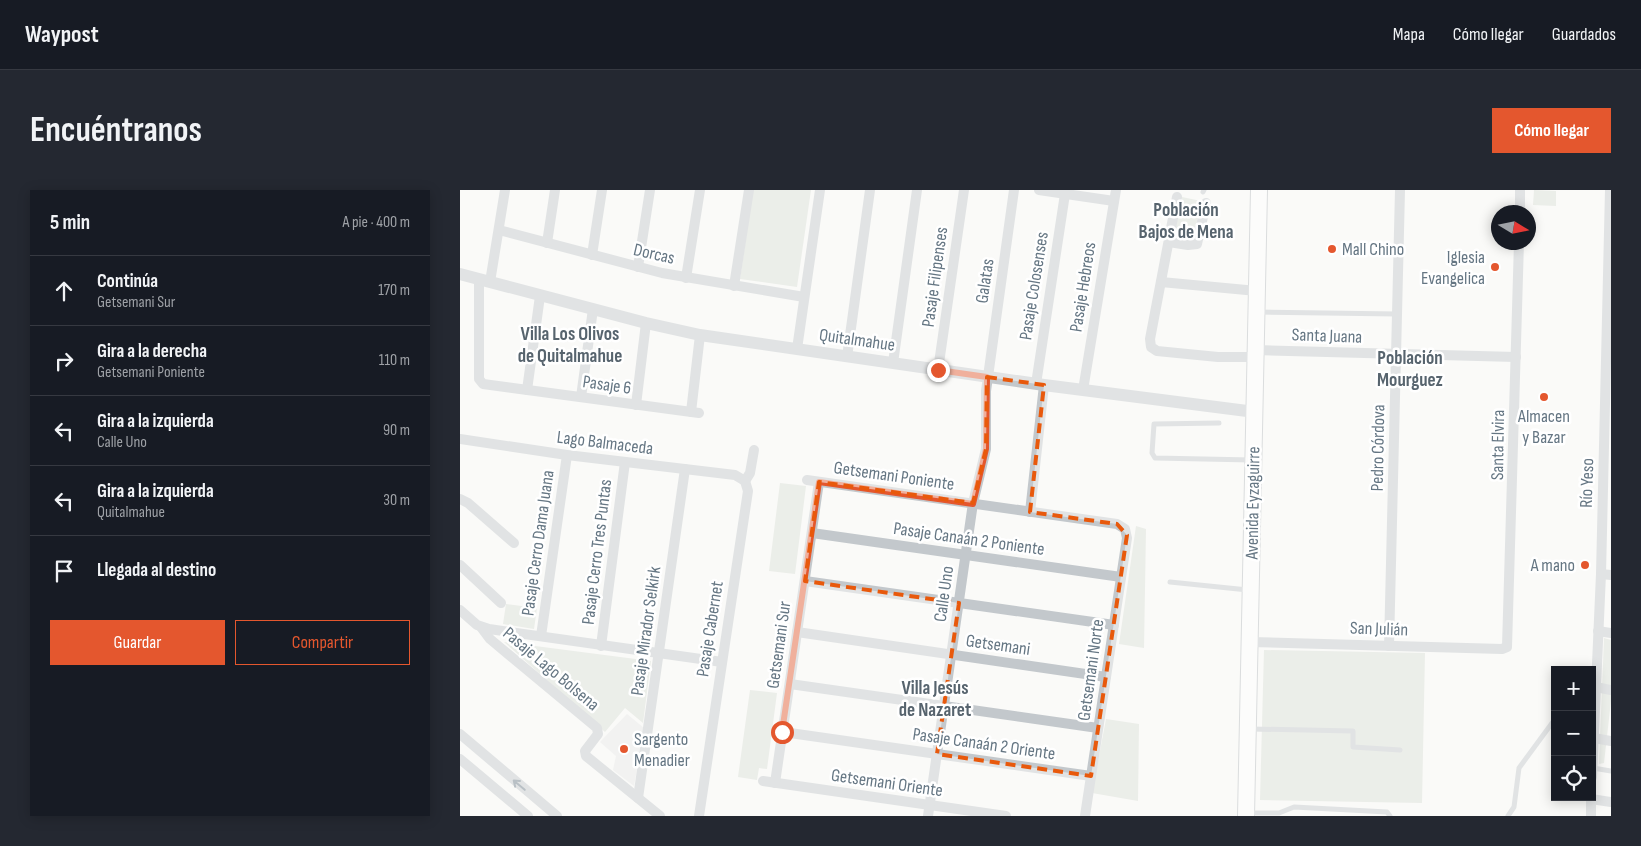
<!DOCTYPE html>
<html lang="es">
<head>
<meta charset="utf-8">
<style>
  :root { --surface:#171b24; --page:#242831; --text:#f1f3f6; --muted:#9ea1a6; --line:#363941; --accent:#e4572e }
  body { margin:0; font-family:"Sofia Sans Condensed",sans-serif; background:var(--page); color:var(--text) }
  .controls { position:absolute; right:15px; bottom:15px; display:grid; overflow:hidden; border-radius:0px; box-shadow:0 2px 12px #0003 }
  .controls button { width:45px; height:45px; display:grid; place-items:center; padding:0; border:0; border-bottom:1px solid var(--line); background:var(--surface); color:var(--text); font:25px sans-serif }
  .compass { position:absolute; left:1031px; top:15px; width:45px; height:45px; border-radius:50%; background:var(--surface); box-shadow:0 2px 12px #0003; rotate:100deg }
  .stop { position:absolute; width:15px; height:15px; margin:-11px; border:4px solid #e4572e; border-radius:50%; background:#fff }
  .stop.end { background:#e4572e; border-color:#fff; box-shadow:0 1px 5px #0008 }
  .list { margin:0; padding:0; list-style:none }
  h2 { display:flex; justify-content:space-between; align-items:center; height:65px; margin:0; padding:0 20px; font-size:21px }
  h2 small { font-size:16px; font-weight:400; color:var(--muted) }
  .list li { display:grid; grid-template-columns:32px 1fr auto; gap:15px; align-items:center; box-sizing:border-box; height:70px; padding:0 20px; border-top:1px solid var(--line) }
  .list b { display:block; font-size:19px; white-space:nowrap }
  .list p { margin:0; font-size:16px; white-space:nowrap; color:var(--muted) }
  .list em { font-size:16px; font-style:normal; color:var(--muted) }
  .actions { display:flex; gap:10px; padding:15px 20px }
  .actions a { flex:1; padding:11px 0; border:1px solid var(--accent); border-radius:0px; text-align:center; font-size:18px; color:var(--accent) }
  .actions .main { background:var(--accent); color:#fff }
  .icon { flex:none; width:28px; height:28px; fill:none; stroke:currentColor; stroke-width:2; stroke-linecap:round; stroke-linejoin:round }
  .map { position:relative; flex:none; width:1151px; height:626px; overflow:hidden; border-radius:0px }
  header { display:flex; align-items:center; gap:30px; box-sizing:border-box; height:70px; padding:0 25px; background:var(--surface); border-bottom:1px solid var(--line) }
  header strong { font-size:24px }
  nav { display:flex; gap:28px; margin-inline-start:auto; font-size:18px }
  .intro { display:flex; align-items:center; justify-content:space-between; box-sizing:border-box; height:120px; padding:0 30px }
  h1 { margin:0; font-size:35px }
  .button { padding:12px 22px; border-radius:0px; background:var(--accent); color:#fff; font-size:18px; font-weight:700 }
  main { display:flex; gap:30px; padding:0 30px }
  aside { flex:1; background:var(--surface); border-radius:0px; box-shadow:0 2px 12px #0003 }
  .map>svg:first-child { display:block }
</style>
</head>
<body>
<header>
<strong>Waypost</strong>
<nav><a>Mapa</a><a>Cómo llegar</a><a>Guardados</a></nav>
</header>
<div class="intro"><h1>Encuéntranos</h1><a class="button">Cómo llegar</a></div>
<main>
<aside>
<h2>5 min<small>A pie · 400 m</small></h2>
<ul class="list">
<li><svg class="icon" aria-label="ahead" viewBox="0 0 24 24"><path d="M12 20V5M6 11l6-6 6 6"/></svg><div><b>Continúa</b><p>Getsemani Sur</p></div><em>170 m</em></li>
<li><svg class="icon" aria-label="right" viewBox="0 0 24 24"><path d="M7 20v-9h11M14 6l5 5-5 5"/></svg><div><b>Gira a la derecha</b><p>Getsemani Poniente</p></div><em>110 m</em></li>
<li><svg class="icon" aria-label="left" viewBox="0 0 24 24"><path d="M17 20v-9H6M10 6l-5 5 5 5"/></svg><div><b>Gira a la izquierda</b><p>Calle Uno</p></div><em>90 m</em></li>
<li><svg class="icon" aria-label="left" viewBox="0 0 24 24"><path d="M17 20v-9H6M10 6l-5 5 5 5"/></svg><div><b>Gira a la izquierda</b><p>Quitalmahue</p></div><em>30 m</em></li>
<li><svg class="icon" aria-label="arrive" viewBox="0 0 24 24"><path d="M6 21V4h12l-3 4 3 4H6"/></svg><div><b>Llegada al destino</b></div></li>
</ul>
<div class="actions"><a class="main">Guardar</a><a>Compartir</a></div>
</aside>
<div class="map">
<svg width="1151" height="626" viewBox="0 0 1151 626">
  <rect width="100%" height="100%" fill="#fafaf8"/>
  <polygon fill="#e8e9e9" points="167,524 184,538 174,596 153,580 156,566 140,552"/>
  <g fill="#dadfd7">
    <polygon points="293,0 351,0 337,97 280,89"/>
    <polygon points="1074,0 1096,1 1096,16 1073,15"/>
    <polygon points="722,7 741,11 733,50 714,46"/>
    <polygon points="320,293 346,296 335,384 309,381"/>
    <polygon points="676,336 686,339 684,458 659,454"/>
    <polygon points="46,414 77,418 74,439 43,434"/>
    <polygon points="1144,448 1151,450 1151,511 1144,573 1139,574"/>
    <polygon points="44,452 191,471 183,533 165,518 145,542"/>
    <polygon points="804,460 965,463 962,613 800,610"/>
    <polygon points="290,500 317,503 307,579 299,578 297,590 278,587"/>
    <polygon points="646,529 679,534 678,611 632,603"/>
  </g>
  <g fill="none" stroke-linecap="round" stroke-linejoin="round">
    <g stroke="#b5babe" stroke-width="18">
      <polyline id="primary" points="786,626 799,0"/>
    </g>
    <g stroke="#c3c8cc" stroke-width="5">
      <polyline points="743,2 744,0"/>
      <polyline points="798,122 937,124"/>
      <polyline points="759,233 694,234 692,263 695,268 792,270"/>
      <polyline points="710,392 788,400"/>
      <polyline points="791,539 893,541 893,557 940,560"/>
      <polyline points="1133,578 1151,581"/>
      <polyline points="787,623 819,623 834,617 927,622 930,626"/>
      <polyline points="1048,626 1054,617 1059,578 1095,529"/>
    </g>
    <g stroke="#c3c8cc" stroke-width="10">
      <polyline points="579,0 654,11"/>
      <polyline points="717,7 690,149 691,157 697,161 758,167 796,167"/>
      <polyline points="1060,22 1060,0"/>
      <polyline points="39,40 202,83 344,107"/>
      <polyline points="709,52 728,55 737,54 746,13"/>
      <polyline points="87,53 95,0"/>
      <polyline points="132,65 142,0"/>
      <polyline points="178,77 190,0"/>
      <polyline points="226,88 240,0"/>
      <polyline points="19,89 19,189 23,194 239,223"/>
      <polyline points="30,92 45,0"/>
      <polyline points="701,92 797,101"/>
      <polyline points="274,96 289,0"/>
      <polyline points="337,159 360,0"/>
      <polyline points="796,160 1056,167"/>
      <polyline points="387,167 410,0"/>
      <polyline points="433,173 457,0"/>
      <polyline points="478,180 504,0"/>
      <polyline points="576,194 605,4"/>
      <polyline points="67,200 80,106"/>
      <polyline points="623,200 656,0"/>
      <polyline points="121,207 133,119"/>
      <polyline points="176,215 186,133"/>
      <polyline points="231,222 240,145"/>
      <polyline points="0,249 107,265 275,285 285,291"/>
      <polyline points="347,290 657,334 665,339 667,348 625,626"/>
      <polyline points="285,291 290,283 294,260"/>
      <polyline points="0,309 8,313 54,353"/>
      <polyline points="570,322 584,195"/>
      <polyline points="352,343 661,387"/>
      <polyline points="0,375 41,413"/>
      <polyline points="1141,384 1151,385"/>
      <polyline points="345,391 654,435"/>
      <polyline points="0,420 17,435 29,439 262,472"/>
      <polyline points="21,437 30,449 137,538 138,544 125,561 126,566 200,626"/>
      <polyline points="1138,441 1151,443"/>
      <polyline points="337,442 646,487"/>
      <polyline points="81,446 107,265"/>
      <polyline points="790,452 1042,459 1047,457 1059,52"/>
      <polyline points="141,456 165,272"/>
      <polyline points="929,456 940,0"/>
      <polyline points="330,494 638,538"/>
      <polyline points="1136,497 1151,500"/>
      <polyline points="323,542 631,586"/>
      <polyline points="0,544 97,626"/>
      <polyline points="1134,548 1151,551"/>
      <polyline points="0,569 68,626"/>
      <polyline points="1132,587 1141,384 1150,0"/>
      <polyline points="303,591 546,626"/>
      <polyline points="315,593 359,292"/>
      <polyline points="178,608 225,279"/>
      <polyline points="1131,609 1151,612"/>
      <polyline points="239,626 288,301 285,291"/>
      <polyline points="468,626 513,313 526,259 526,201 554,0"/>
      <polyline points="1131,626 1131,607"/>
    </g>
    <polyline stroke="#c3c8cc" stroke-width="12" points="0,84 186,133 240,145 584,195 795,222"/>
    <use href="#primary" stroke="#fff" stroke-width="16"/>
  </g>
  <defs><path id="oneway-shaft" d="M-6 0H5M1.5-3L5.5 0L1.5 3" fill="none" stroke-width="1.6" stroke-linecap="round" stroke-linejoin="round" transform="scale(1.25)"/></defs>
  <use stroke="#6a7a87" href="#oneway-shaft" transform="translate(59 595) rotate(-140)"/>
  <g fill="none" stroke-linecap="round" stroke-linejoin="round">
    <polyline stroke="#e4572e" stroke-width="6" points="322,542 359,292 513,314 526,259 527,187 478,180"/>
  </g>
  <path d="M0 0H1151V626H0ZM527 187 584 195 570 322 657 334 667 345 631 586 477 564 499 413 345 391 359 292 513 313 526 259Z" fill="#fafaf8" fill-opacity=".55" fill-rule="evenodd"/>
  <path fill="none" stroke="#e8590c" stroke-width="4" stroke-dasharray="10 6" stroke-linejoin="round" d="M527 187 584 195 570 322 657 334 667 345 631 586 477 564 499 413 345 391 359 292 513 313 526 259Z"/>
  <g fill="#e4572e" stroke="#fff" stroke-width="2">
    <circle cx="872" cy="59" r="5"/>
    <circle cx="1035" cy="77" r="5"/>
    <circle cx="1084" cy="207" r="5"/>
    <circle cx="1125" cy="375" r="5"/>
    <circle cx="164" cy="559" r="5"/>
  </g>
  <g text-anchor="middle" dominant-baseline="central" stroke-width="5" stroke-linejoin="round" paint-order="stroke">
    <g font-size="18" fill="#657683" stroke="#fff" text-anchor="start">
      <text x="882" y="59">Mall Chino</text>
      <text x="1025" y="67" text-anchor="end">Iglesia<tspan x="1025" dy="21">Evangelica</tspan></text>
      <text x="1084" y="226" text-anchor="middle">Almacen<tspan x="1084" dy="21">y Bazar</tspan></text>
      <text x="1115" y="375" text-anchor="end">A mano</text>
      <text x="174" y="549">Sargento<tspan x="174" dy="21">Menadier</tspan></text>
    </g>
    <g font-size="18" fill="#657683" stroke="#fff">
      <text transform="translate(194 64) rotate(13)">Dorcas</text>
      <text transform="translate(475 87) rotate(-82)">Pasaje Filipenses</text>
      <text transform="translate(525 91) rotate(-82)">Galatas</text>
      <text transform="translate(574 96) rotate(-81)">Pasaje Colosenses</text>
      <text transform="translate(623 97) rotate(-81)">Pasaje Hebreos</text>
      <text transform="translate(867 146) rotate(2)">Santa Juana</text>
      <text transform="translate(397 150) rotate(8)">Quitalmahue</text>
      <text transform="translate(147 195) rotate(8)">Pasaje 6</text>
      <text transform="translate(145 253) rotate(7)">Lago Balmaceda</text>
      <text transform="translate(1038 255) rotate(-89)">Santa Elvira</text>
      <text transform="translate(918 258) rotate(-89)">Pedro Córdova</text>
      <text transform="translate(434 286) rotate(8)">Getsemani Poniente</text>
      <text transform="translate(1127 293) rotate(-88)">Río Yeso</text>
      <text transform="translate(793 313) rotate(-89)">Avenida Eyzaguirre</text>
      <text transform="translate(509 349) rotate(8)">Pasaje Canaán 2 Poniente</text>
      <text transform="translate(78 353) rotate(-82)">Pasaje Cerro Dama Juana</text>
      <text transform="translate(137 362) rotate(-83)">Pasaje Cerro Tres Puntas</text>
      <text transform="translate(484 404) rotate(-82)">Calle Uno</text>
      <text transform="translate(250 439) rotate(-81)">Pasaje Cabernet</text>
      <text transform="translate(919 439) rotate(2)">San Julián</text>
      <text transform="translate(186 441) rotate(-82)">Pasaje Mirador Selkirk</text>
      <text transform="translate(319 455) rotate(-82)">Getsemani Sur</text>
      <text transform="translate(538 455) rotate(8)">Getsemani</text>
      <text transform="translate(91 479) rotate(40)">Pasaje Lago Bolsena</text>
      <text transform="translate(631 480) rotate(-82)">Getsemani Norte</text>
      <text transform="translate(524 554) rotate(8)">Pasaje Canaán 2 Oriente</text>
      <text transform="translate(427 593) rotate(8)">Getsemani Oriente</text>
    </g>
    <g font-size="19" font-weight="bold" fill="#57646e" stroke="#fff">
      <text x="726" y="20">Población<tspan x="726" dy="22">Bajos de Mena</tspan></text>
      <text x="110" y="144">Villa Los Olivos<tspan x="110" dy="22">de Quitalmahue</tspan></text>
      <text x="950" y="168">Población<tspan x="950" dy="22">Mourguez</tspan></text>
      <text x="475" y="498">Villa Jesús<tspan x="475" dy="22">de Nazaret</tspan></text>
    </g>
  </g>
</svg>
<div class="controls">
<button>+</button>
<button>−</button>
<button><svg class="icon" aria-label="locate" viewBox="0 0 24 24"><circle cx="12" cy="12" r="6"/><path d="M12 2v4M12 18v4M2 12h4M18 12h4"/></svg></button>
</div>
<svg class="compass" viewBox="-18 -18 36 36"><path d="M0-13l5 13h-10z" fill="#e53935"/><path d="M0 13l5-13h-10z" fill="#9ea1a6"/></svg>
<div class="stop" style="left:322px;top:542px"></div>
<div class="stop end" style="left:478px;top:180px"></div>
</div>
</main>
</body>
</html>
